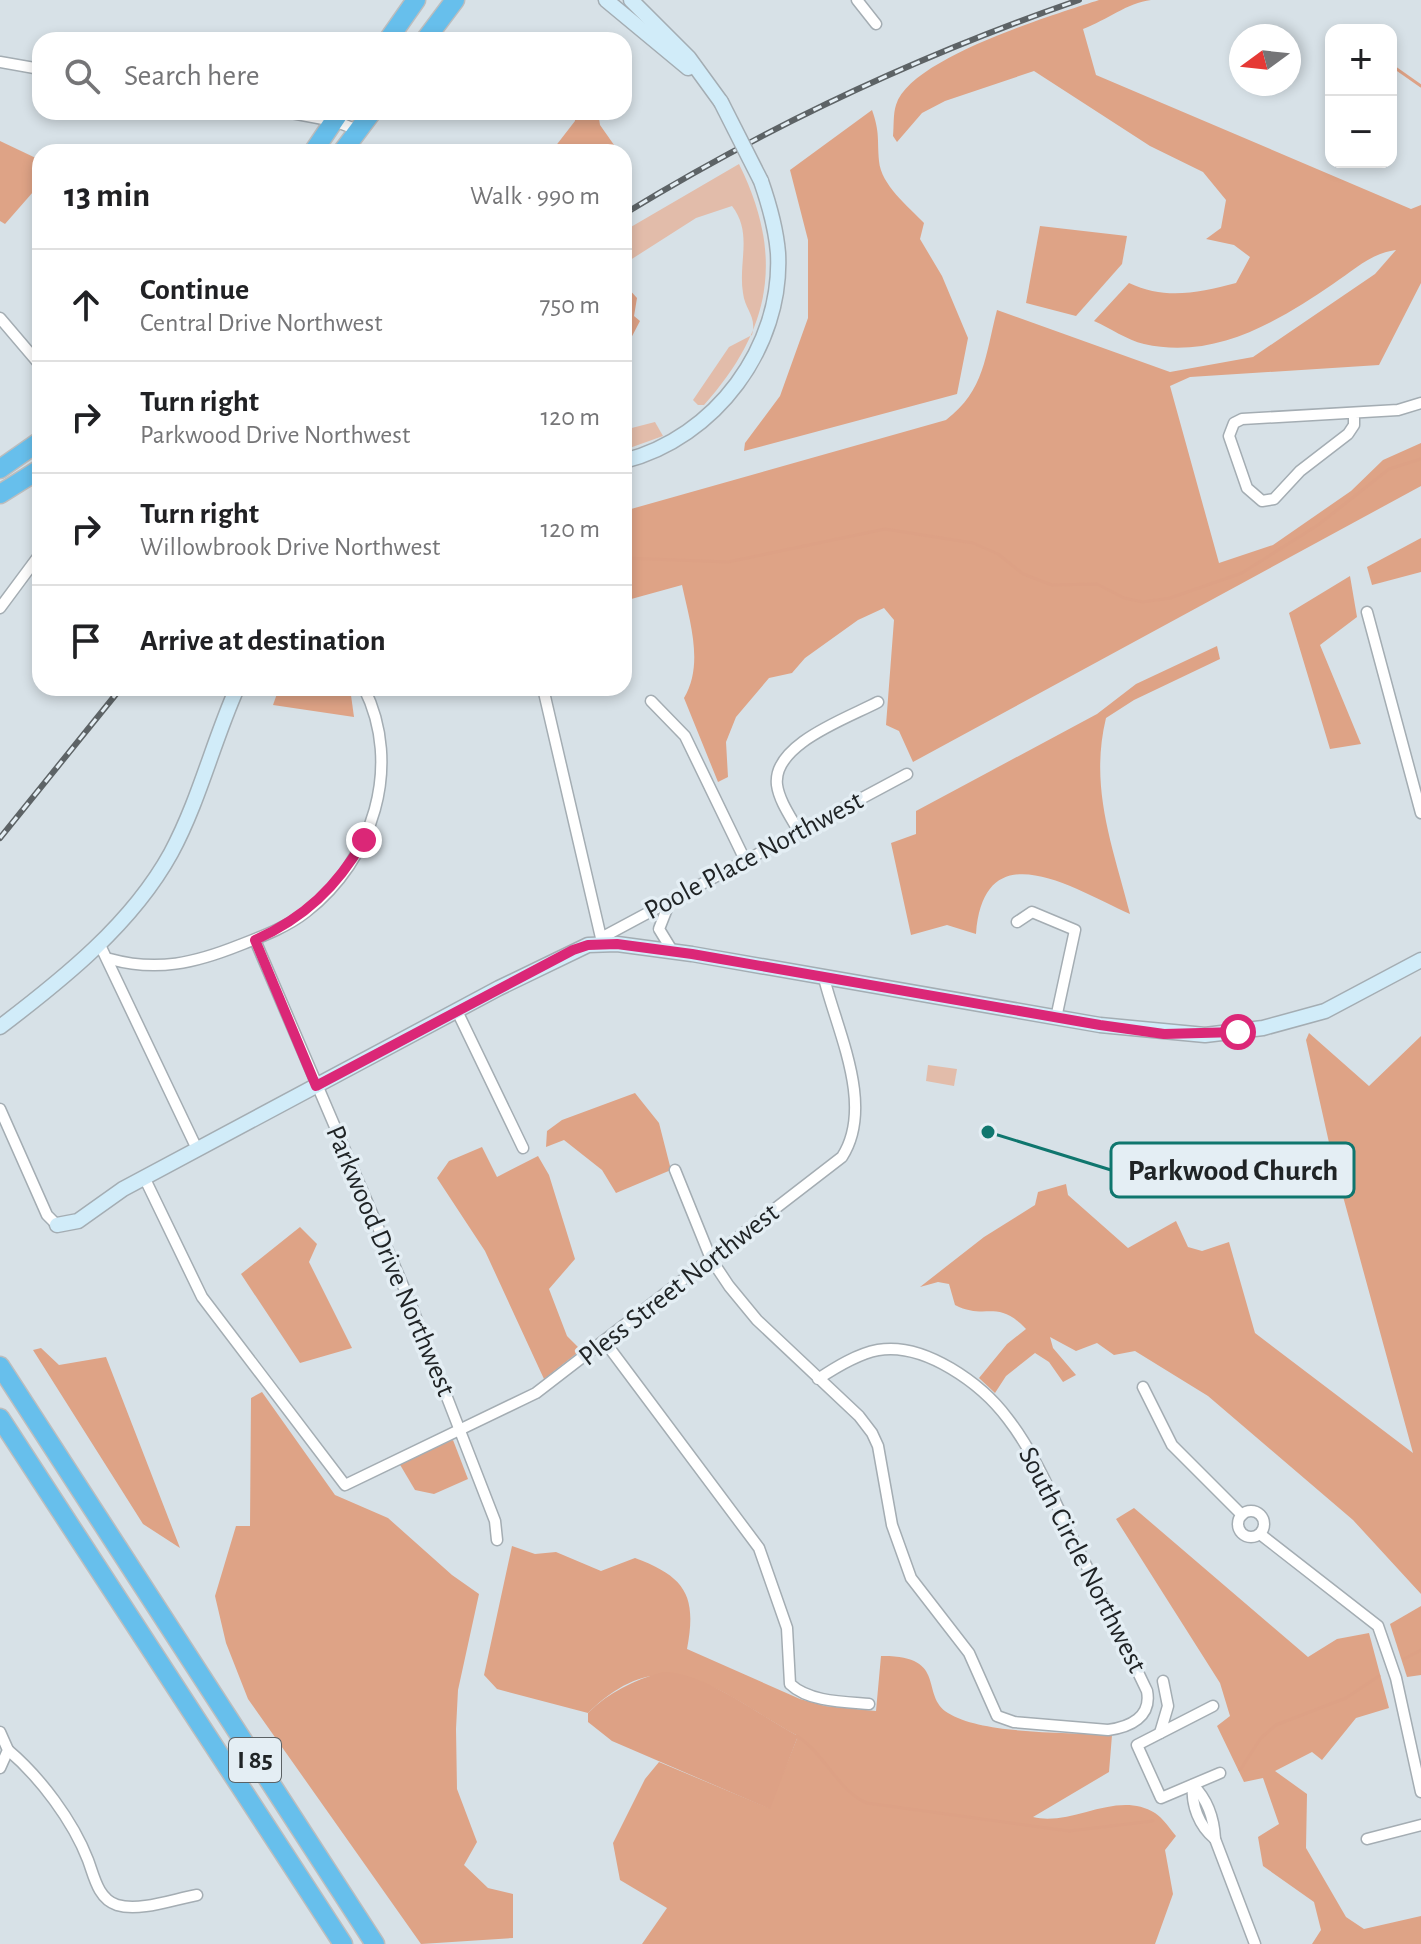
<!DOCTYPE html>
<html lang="en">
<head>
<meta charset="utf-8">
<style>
  :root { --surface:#fff; --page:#f2f2f2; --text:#202124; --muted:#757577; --line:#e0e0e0 }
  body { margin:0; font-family:"Alegreya Sans",sans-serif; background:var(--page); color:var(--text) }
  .controls { position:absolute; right:24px; top:24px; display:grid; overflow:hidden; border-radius:16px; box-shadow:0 4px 12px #0003 }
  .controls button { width:72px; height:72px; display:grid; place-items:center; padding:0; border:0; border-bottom:2px solid var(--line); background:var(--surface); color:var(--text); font:40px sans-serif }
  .compass { position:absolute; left:1229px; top:24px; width:72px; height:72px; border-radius:50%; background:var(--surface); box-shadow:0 4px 12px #0003; rotate:255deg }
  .stop { position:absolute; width:24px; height:24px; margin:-18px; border:6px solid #db2777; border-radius:50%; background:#fff }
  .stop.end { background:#db2777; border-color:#fff; box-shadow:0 2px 8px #0008 }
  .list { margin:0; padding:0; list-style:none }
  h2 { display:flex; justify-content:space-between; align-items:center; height:104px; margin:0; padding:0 32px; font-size:34px }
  h2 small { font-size:26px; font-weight:400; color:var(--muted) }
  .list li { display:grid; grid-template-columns:52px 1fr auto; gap:24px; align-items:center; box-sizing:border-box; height:112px; padding:0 32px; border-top:2px solid var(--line) }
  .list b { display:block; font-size:30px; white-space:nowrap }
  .list p { margin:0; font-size:26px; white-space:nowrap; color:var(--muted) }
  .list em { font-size:26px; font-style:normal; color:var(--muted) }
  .icon { flex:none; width:44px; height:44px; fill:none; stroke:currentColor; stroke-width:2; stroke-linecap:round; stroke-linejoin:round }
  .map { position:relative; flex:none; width:1421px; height:1944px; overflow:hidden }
  .search { position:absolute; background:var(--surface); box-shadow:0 4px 12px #0003; left:32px; top:32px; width:600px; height:88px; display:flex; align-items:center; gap:20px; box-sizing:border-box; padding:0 28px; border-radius:24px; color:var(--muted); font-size:30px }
  .panel { position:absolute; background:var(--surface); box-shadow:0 4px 12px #0003; left:32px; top:144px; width:600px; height:552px; border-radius:24px }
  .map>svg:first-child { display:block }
</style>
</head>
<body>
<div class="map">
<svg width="1421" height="1944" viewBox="0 0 1421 1944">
  <rect width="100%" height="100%" fill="#d7e1e7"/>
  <g fill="#e2bcaa">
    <path d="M739 164C785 257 771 330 704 405H698L693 400 729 347 752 335C757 316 745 310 743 293 738 262 753 233 732 206L696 218 624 264V231Z"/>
    <polygon points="655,422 663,436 624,450 624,430"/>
    <polygon points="928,1065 957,1069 954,1086 926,1081"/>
  </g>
  <g fill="#dea386">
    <path d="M1099 0H1151C1127 3 1107 20 1083 29L1096 75 1411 209 1421 205V283L1379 365 1190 377 1170 386 1219 563 1273 545 1351 491 1383 460 1421 443V486L913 762 899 731 886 725 894 620 884 608 858 620 805 658 792 673 769 678 736 717 726 742 728 777 718 782 684 698C704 665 690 622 682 585L624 601V511L946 420C985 390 985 356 997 310L1170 372 1253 357 1375 274 1396 250C1371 253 1354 270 1333 284 1277 322 1214 360 1144 344 1127 340 1110 328 1094 321L1129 283C1165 300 1198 293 1236 283L1250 257 1234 245 1206 239 1221 228 1226 200 1203 172 1150 146 1034 71 945 101 922 113 897 142 893 136C894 126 893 114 896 105 910 58 1053 15 1099 0Z"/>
    <path d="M872 110C880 133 877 138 879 161 881 185 908 206 924 223L920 239 942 276 968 338 957 394 744 451 745 443 780 396 808 318V240L790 170Z"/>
    <polygon points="574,112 598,112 600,125 619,152 551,152 575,121"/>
    <polygon points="0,141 40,160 40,184 5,224 0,221"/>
    <polygon points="1040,226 1127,236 1122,264 1076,316 1026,303"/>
    <polygon points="1421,538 1421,572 1372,585 1367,567"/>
    <polygon points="1350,576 1357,617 1320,645 1361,744 1330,749 1289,613"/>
    <path d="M1217 646 1220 659 1134 700 1106 718C1089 788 1113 847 1130 914 1074 889 984 829 976 934L947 925 911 935 891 843 916 834V811L1097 714 1136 684Z"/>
    <polygon points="279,688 350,688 354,717 273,705"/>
    <path d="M1309 1033 1369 1086 1421 1036V1594L1353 1520 1208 1396 1135 1351 1114 1355 1097 1343 1076 1351 1050 1337 1053 1348 1076 1375 1063 1382 1049 1362 1035 1353 1006 1376 995 1393 979 1378 1007 1344 1026 1329C997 1298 986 1321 955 1305L949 1284 938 1282 920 1287 984 1237 1035 1205 1038 1192 1066 1184 1068 1195 1128 1248 1176 1221 1188 1247 1202 1251 1229 1242 1255 1333 1413 1453 1332 1156 1306 1040Z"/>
    <polygon points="635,1093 659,1123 671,1170 616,1193 602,1170 564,1140 546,1147 547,1131 562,1120"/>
    <polygon points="482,1147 497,1177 538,1156 549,1175 575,1259 549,1289 567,1336 581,1350 544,1379 485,1251 437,1178 449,1161"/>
    <polygon points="300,1227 317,1244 309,1262 352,1348 300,1363 241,1274"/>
    <polygon points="41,1348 59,1365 106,1357 180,1548 143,1524 33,1350"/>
    <polygon points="262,1392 335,1495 388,1518 452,1575 479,1594 458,1690 456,1729 457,1789 477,1842 464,1865 488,1888 513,1894 513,1938 421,1944 248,1699 226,1643 215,1596 236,1526 250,1526 251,1398"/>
    <polygon points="453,1440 468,1479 434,1494 415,1490 399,1463"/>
    <polygon points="1134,1508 1308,1657 1337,1639 1369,1633 1389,1708 1356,1718 1322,1760 1312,1752 1275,1771 1307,1794 1306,1848 1346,1917 1364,1929 1421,1916 1421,1944 1312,1944 1321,1930 1314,1902 1263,1866 1258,1837 1279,1824 1263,1778 1244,1782 1217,1726 1230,1716 1220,1683 1116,1519"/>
    <path d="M512 1546 535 1554 556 1552 601 1571 635 1558C686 1577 697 1596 687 1649L800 1699 825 1706 876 1711 881 1656C949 1655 919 1695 948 1713 983 1735 1069 1732 1112 1735L1109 1772 1033 1817C1072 1827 1117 1789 1155 1813 1163 1818 1170 1829 1176 1836L1165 1850 1173 1894 1155 1944H642L667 1908 620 1880 613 1843 645 1779 659 1762 769 1808 798 1736C720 1694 668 1635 588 1713L497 1689 484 1675Z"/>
    <polygon points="1421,1606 1421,1675 1407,1677 1390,1624"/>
  </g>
  <g fill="#dda185">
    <polygon points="627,287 637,298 634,316 640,321 629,342 624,288"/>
    <path d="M663 1672C705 1672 760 1716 798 1736L770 1809 612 1741 588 1722V1713C609 1692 634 1680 663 1672Z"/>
  </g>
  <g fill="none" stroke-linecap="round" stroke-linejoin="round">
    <g stroke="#dda185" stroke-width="3">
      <polyline points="1391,65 1421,86"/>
      <polyline points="624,558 728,562 885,529 973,543 998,554 1023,574 1052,585 1097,584 1124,598 1143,602 1170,598 1242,573 1318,525 1389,469 1421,459"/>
      <polyline points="1404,1659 1421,1650"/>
      <path d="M797 1736C824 1753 840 1793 867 1803L1069 1831 1153 1821"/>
      <polyline points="1240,1770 1261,1738 1276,1725 1346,1698 1379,1676"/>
    </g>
    <g stroke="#a4adb3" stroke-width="13">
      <g id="street">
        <polyline points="857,0 876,24"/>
        <polyline points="0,62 40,69"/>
        <polyline points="286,112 334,121 358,130"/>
        <polyline points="0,318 40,365"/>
        <polyline points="1354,414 1354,425 1348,434 1300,471 1274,499 1262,501 1247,488 1229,436 1234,423 1242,419 1398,410 1421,403"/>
        <polyline points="0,608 40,554"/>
        <polyline points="1367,612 1421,813"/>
        <polyline points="543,688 602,942"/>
        <polyline points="651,701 685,736 745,860"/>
        <path d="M798 830C790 816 779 800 777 785 772 744 848 718 878 702"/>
        <polyline points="670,901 659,929 673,952"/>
        <polyline points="1017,922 1032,912 1075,930 1056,1018"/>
        <polyline points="601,938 907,774"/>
        <polyline points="255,940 410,1302 495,1521 497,1540"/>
        <polyline points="99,943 197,1149"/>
        <path d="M110 959C157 972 195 963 240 945 263 936 287 927 306 912 373 860 403 766 364 688"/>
        <polyline points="457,1011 523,1148"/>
        <polyline points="0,1109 47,1215 57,1225"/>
        <path d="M675 1170 711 1259 729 1286 757 1320 859 1416 872 1433 878 1446 892 1525 911 1578 969 1653 997 1716 1014 1722 1108 1730C1130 1727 1152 1717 1147 1691 1122 1639 1098 1588 1072 1537 1053 1498 1035 1454 1008 1419 982 1384 925 1342 878 1350 857 1354 836 1367 818 1379"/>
        <path d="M144 1177 202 1297 345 1485 536 1393 842 1157C875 1106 837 1031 824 978"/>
        <path d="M605 1342 759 1548 787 1628 790 1684C809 1702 844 1702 869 1704"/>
        <polyline points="1143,1387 1172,1445 1242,1515"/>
        <circle cx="1251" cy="1524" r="13"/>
        <polyline points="1260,1534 1378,1626 1396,1678 1421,1792"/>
        <polyline points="1213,1706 1137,1745 1161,1798 1220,1773"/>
        <polyline points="0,1732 8,1750 0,1768"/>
        <polyline points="1160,1733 1168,1706 1163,1681"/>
        <path d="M8 1750C40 1777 73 1821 88 1860 94 1876 98 1899 117 1905 140 1912 174 1899 197 1895"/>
        <path d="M1193 1785C1207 1799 1214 1819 1215 1839L1255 1944"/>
        <path d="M1193 1785C1191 1805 1199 1826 1215 1839"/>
        <polyline points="1367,1839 1421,1825"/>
      </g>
    </g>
    <g stroke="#a4adb3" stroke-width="17">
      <g id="secondary">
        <polyline points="606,0 688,68"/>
        <polyline points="631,0 689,58 721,102"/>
        <path d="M624 461C715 438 783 347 778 253 776 228 769 204 761 181"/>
        <path d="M0 1027C63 979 132 924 171 853 199 801 213 742 237 688"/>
        <polyline points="57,1225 78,1221 123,1189 499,988 588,945 617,944 692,954 1100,1025 1205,1035 1263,1028 1325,1011 1421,960"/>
      </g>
    </g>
    <g stroke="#bcbdbe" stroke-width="21">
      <g id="highway">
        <polyline points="388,40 416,0"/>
        <polyline points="425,40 455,0"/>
        <polyline points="313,152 340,112"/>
        <polyline points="342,152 372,112"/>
        <polyline points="0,469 40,441"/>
        <polyline points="0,494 40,469"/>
        <polyline points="0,1366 375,1944"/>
        <polyline points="0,1418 343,1944"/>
      </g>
    </g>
    <use href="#street" stroke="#fff" stroke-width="10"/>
    <use href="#secondary" stroke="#d1ecf9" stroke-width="14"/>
    <use href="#highway" stroke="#67bfec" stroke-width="18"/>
    <g stroke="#5d6366" stroke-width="6">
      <g id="rail">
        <path d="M624 214C768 126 920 55 1079 0"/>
        <polyline points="0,838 121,688"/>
      </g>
    </g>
    <use href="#rail" stroke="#e4eef4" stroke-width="3" stroke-dasharray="9" stroke-linecap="butt"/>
    <g stroke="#a4adb3" stroke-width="17" stroke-linecap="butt">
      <polyline id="secondary-bridge" points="721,102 761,181"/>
    </g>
    <use href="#secondary-bridge" stroke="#d1ecf9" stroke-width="14"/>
  </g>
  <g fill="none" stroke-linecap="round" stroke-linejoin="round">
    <path stroke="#db2777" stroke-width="10" d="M364 840C337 887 304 918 255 940L316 1086 573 950 588 945 617 944 692 954 1100 1025 1164 1034 1238 1032"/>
  </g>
  <g text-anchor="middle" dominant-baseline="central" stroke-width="7" stroke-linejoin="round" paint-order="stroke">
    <rect fill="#e4eef4" stroke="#5b6164" stroke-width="2" x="229" y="1738" width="52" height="44" rx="6"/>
    <g font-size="26" font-weight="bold" fill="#202426">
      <text x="255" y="1760">I 85</text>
    </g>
    <g font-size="28" fill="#202426" stroke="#e4eef4">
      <text transform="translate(754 856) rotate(-28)">Poole Place Northwest</text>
      <text transform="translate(390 1261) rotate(67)">Parkwood Drive Northwest</text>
      <text transform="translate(679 1285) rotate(-38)">Pless Street Northwest</text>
      <text transform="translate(1082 1560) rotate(63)">South Circle Northwest</text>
    </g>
  </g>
  <path fill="none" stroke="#0f766e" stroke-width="3" d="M988 1132L1111 1170"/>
  <circle fill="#0f766e" stroke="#e4eef4" stroke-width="3" cx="988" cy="1132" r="8"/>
  <rect fill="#e4eef4" stroke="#0f766e" stroke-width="3" x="1111" y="1143" width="243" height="54" rx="8"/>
  <g font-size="30" text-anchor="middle" font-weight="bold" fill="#202426">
    <text x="1233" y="1180">Parkwood Church</text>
  </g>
</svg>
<div class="controls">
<button>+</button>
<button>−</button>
</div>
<svg class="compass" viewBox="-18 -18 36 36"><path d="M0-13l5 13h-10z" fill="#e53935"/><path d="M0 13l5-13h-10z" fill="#757577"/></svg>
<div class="stop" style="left:1238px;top:1032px"></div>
<div class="stop end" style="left:364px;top:840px"></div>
<div class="search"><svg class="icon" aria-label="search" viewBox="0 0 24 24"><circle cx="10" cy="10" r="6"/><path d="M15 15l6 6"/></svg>Search here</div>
<section class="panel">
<h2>13 min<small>Walk · 990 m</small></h2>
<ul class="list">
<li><svg class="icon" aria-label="ahead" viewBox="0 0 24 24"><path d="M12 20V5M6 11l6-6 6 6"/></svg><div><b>Continue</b><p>Central Drive Northwest</p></div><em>750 m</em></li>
<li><svg class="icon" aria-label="right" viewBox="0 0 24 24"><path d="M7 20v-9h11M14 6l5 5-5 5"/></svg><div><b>Turn right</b><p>Parkwood Drive Northwest</p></div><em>120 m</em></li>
<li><svg class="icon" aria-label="right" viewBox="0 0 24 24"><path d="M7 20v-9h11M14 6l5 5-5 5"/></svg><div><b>Turn right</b><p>Willowbrook Drive Northwest</p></div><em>120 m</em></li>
<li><svg class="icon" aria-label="arrive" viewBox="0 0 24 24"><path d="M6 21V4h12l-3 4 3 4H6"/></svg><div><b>Arrive at destination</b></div></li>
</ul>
</section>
</div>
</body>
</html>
